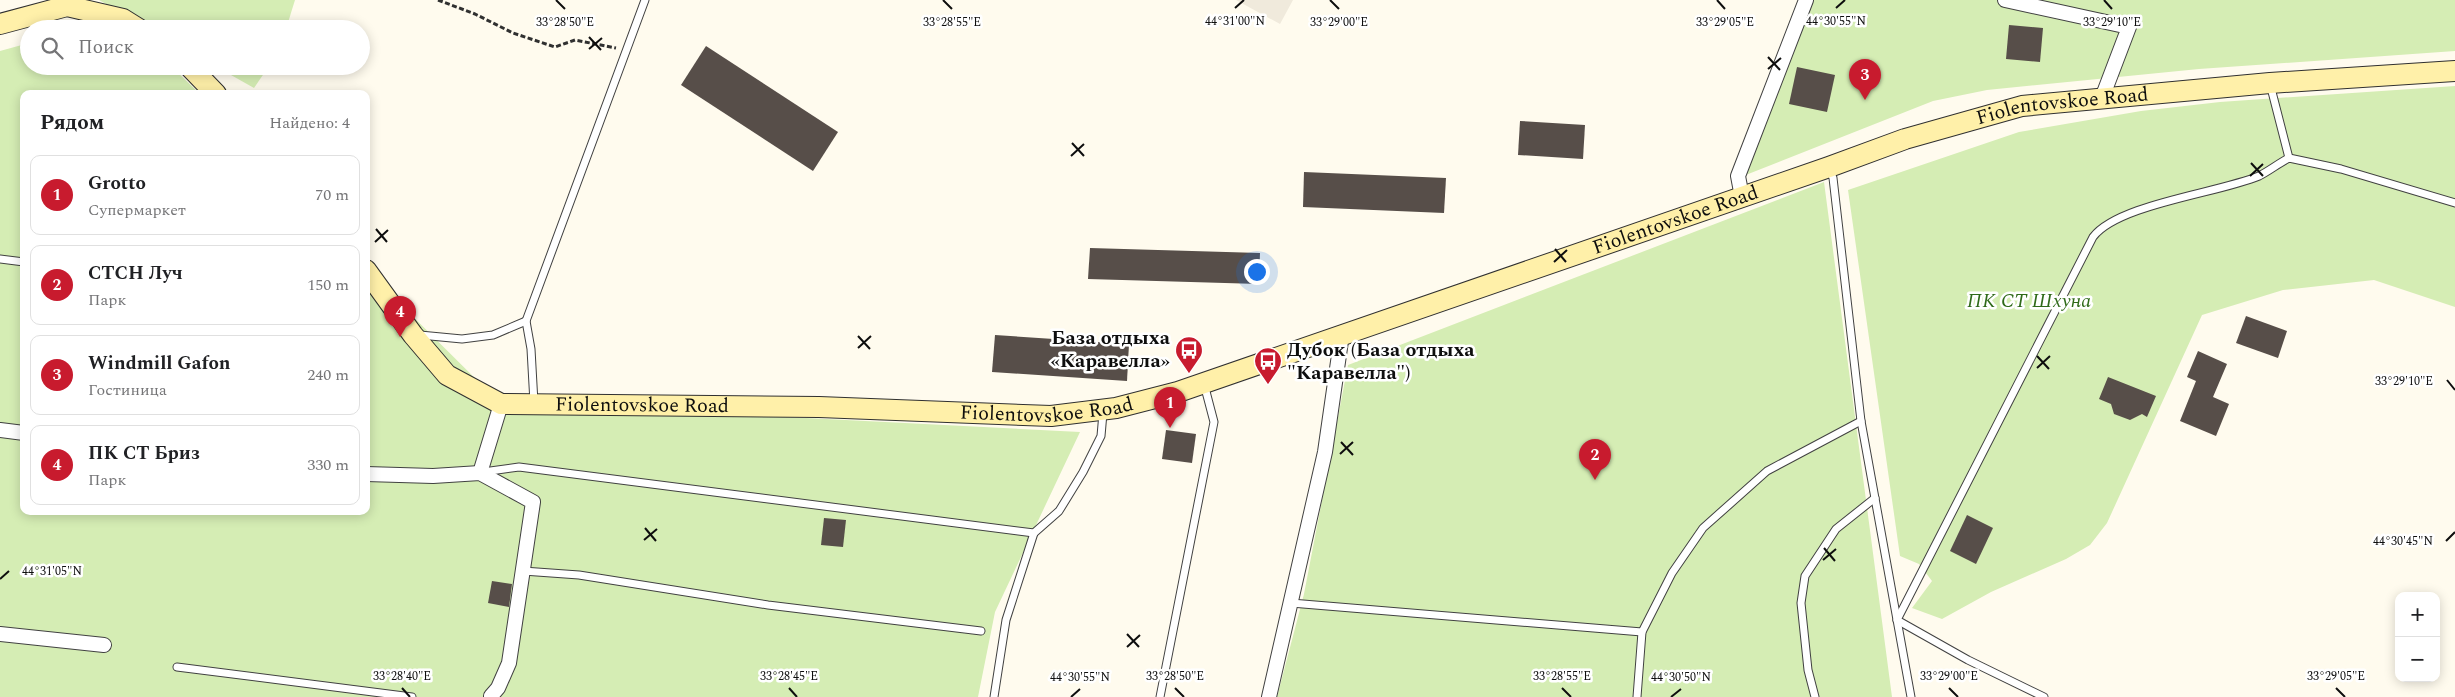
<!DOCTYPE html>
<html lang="ru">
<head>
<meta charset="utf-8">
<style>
  :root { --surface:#fff; --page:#f6f6f6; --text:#202124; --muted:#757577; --line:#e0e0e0; --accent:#c81b2e }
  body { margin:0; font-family:Spectral,serif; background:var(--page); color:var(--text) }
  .controls { position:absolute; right:15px; bottom:15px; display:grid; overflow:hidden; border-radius:10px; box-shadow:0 2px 12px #0003 }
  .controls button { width:45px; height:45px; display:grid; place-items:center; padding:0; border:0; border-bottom:1px solid var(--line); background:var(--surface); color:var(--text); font:25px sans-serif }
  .you { position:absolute; left:1256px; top:271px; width:18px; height:18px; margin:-12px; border:4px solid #fff; border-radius:50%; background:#1a73e8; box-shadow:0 0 0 8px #1a73e833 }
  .badge { display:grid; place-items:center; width:32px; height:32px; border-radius:50%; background:var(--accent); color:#fff; font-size:16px; font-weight:700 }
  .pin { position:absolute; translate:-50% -41px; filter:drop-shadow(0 1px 2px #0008) }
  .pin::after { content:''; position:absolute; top:26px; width:18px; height:15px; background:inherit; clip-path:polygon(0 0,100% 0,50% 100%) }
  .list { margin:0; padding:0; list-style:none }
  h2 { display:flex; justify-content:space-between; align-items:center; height:65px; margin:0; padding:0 20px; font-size:21px }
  h2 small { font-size:16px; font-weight:400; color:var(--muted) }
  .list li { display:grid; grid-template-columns:32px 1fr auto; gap:15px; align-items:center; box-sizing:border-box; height:80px; margin:0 10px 10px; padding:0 10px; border:1px solid var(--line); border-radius:10px }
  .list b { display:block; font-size:19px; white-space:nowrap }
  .list p { margin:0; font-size:16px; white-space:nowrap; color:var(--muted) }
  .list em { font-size:16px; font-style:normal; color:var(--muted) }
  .icon { flex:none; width:28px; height:28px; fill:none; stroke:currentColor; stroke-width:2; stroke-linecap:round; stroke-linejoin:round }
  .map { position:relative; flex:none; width:2455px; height:697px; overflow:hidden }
  .search { position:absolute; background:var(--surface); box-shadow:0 2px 12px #0003; left:20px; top:20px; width:350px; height:55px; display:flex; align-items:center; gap:12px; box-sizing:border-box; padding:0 18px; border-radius:28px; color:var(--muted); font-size:19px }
  .panel { position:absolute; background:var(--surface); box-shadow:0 2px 12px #0003; left:20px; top:90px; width:350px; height:425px; border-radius:10px }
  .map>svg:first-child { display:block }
</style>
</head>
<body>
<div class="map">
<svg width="2455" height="697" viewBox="0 0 2455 697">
  <rect width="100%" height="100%" fill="#fffbee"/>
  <g fill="#d5edb4">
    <polygon points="99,0 295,0 286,29 150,29"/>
    <polygon points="1798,0 2455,0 2455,51 2199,69 1987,90 1933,101 1733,180"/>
    <polygon points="29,43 29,66 171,66 200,94 24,94 24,511 366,511 366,270 501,404 534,404 1080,432 995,612 978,697 0,697 0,51"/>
    <polygon points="215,66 269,66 254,88"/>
    <polygon points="2455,86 2455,307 2374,280 2283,290 2202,315 2107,523 2090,545 2066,559 1991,592 1942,619 1912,608 1932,581 1919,564 1900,556 1848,190 2019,132 2141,111 2220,102"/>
    <polygon points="1824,182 1892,697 1277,697 1304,594 1348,365"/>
  </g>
  <polygon fill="#f0eadc" points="1236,0 1293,0 1280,24"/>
  <g fill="#574e49">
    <polygon points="2009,25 2043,28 2040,62 2006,59"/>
    <polygon points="706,46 838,132 813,171 681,85"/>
    <polygon points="1797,67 1835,75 1827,112 1789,104"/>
    <polygon points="1520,121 1585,125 1583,159 1518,155"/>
    <polygon points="1304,172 1446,178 1444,213 1303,207"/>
    <polygon points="1090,248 1260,253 1259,284 1088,279"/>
    <polygon points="2246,316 2287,331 2278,358 2236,343"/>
    <polygon points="995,335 1129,344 1127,381 992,372"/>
    <polygon points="2198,351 2227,364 2213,397 2229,404 2216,436 2180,421 2196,381 2187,377"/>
    <polygon points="2108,377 2156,396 2147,417 2142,414 2130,420 2114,414 2111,404 2099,399"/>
    <polygon points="1166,430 1196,434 1192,463 1162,459"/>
    <polygon points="1967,515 1993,528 1976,564 1950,551"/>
    <polygon points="824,518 846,520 843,547 821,545"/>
    <polygon points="492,581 512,584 509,607 488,603"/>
  </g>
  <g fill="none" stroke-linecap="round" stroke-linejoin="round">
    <g stroke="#414141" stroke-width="9">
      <g id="lane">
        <polyline points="2270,84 2289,158"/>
        <polyline points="1829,168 1833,178 1861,421 1911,697"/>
        <polyline points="0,259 24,262"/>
        <polyline points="420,335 462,339 493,335 526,321"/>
        <polyline points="534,403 531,349 526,321 645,0"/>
        <polyline points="483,472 519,467 1034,533 1059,511 1083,472 1101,436 1103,413"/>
        <polyline points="523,571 579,575 768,605 981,631"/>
        <polyline points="1291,603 1642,632"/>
        <polyline points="177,667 412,697"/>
        <polyline points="994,697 1006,620 1034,533"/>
        <polyline points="1160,697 1214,422 1204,384"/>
        <polyline points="1637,697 1642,632 1672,573 1703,528 1767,471 1861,421"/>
        <polyline points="1815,697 1808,670 1801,603 1805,576 1836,529 1875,498"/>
        <path d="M2044 697 1968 660 1897 620 2093 237C2118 204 2219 193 2259 176 2269 171 2279 163 2289 158L2341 169 2455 203"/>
      </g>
    </g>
    <g stroke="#414141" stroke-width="16">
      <g id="street">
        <polyline points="2005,0 2129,27 2102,98"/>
        <polyline points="1742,197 1738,176 1806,0"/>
        <polyline points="0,430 24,433"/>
        <polyline points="480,473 501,404"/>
        <polyline points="366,474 433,476 480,473 533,502 509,663 498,688 491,696"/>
        <polyline points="0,634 104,645"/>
        <polyline points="1269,697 1325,452 1342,334"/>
      </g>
    </g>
    <g stroke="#303030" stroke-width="22">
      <g id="secondary">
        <polyline points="0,24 67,6 123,19 139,29"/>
        <polyline points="189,66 216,94"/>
        <path id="s1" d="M366 270 413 335 447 375 501 404 819 407 1051 416 1116 408 1178 392 1829 167 1905 139 2022 106 2270 83 2455 71"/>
      </g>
    </g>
    <polyline stroke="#303030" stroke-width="3" stroke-dasharray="5 2.5" stroke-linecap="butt" points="438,0 475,14 513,33 555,47 575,40 616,48"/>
    <use href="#lane" stroke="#fff" stroke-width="7"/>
    <use href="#street" stroke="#fff" stroke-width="14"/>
    <use href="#secondary" stroke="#fff0a9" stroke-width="20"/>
  </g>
  <path fill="none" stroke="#0e0e0e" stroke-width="2" d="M556 0 565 9M943 0 952 9M1330 0 1339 9M1717 0 1725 9M2104 0 2112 9M1235 8 1244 0M1836 8 1845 0M589 37 601 50M589 49 602 38M1768 57 1780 70M1768 69 1781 58M1072 143 1084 156M1071 156 1084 144M2251 163 2263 176M2250 176 2263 164M376 229 387 242M375 242 388 230M1555 249 1566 262M1554 262 1567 250M858 336 870 349M858 348 871 336M2037 356 2049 369M2037 368 2050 356M2447 380 2455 390M1341 442 1353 455M1340 454 1353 442M645 528 656 541M644 540 657 529M2446 541 2455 532M1824 548 1835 561M1823 560 1836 549M0 579 9 571M1127 634 1139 647M1127 647 1140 635M402 688 410 697M789 688 797 697M1175 688 1184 697M1562 688 1571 697M1949 688 1958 697M2336 688 2345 697M1071 697 1080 689M1671 697 1681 689"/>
  <defs>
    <g id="bus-pin" transform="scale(1.4375)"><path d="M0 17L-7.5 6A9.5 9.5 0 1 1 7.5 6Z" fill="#c81b2e" stroke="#fff"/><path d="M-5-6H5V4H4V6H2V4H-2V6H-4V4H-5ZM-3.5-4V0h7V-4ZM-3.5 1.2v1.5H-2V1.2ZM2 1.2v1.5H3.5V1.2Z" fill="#fff"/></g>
  </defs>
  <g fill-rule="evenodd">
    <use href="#bus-pin" x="1189" y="350"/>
    <use href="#bus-pin" x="1268" y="361"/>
  </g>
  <g text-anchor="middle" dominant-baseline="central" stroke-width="5" stroke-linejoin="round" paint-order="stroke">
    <g font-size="20" fill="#0e0e0e" stroke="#fff">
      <text stroke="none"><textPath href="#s1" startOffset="1805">Fiolentovskoe Road</textPath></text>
      <text stroke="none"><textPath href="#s1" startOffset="1400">Fiolentovskoe Road</textPath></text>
      <text stroke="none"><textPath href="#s1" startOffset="335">Fiolentovskoe Road</textPath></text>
      <text stroke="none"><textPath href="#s1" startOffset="740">Fiolentovskoe Road</textPath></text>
    </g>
    <g font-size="20" font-style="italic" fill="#2f6a19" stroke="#fff">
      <text x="2029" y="301">ПК СТ Шхуна</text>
    </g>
    <g font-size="20" font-weight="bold" fill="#0e0e0e" stroke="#fff" text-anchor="end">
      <text x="1170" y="338">База отдыха<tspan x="1170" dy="23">«Каравелла»</tspan></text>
      <text x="1287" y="350" text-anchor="start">Дубок (База отдыха<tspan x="1287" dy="23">"Каравелла")</tspan></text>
    </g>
  </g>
  <g font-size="12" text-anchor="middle" fill="#0e0e0e" stroke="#fff" stroke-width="5" stroke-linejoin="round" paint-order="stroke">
    <text x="1235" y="25">44°31'00"N</text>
    <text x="1836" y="25">44°30'55"N</text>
    <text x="565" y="26">33°28'50"E</text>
    <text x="952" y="26">33°28'55"E</text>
    <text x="1339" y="26">33°29'00"E</text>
    <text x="1725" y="26">33°29'05"E</text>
    <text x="2112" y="26">33°29'10"E</text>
    <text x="2404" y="385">33°29'10"E</text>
    <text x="2403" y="545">44°30'45"N</text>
    <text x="52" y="575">44°31'05"N</text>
    <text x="402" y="680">33°28'40"E</text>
    <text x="789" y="680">33°28'45"E</text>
    <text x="1175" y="680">33°28'50"E</text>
    <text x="1562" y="680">33°28'55"E</text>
    <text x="1949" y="680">33°29'00"E</text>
    <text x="2336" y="680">33°29'05"E</text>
    <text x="1080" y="681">44°30'55"N</text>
    <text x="1681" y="681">44°30'50"N</text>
  </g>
</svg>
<div class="controls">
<button>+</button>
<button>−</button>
</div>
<div class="you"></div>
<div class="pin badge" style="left:1170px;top:428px">1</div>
<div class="pin badge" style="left:1595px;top:480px">2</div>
<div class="pin badge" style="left:1865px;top:100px">3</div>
<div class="pin badge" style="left:400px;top:337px">4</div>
<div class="search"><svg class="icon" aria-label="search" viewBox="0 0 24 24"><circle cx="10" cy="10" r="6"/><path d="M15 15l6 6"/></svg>Поиск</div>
<section class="panel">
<h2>Рядом<small>Найдено: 4</small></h2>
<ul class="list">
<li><span class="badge">1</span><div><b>Grotto</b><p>Супермаркет</p></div><em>70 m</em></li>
<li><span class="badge">2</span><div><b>СТСН Луч</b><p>Парк</p></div><em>150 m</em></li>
<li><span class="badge">3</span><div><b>Windmill Gafon</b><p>Гостиница</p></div><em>240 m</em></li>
<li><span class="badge">4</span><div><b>ПК СТ Бриз</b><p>Парк</p></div><em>330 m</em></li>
</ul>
</section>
</div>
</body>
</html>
